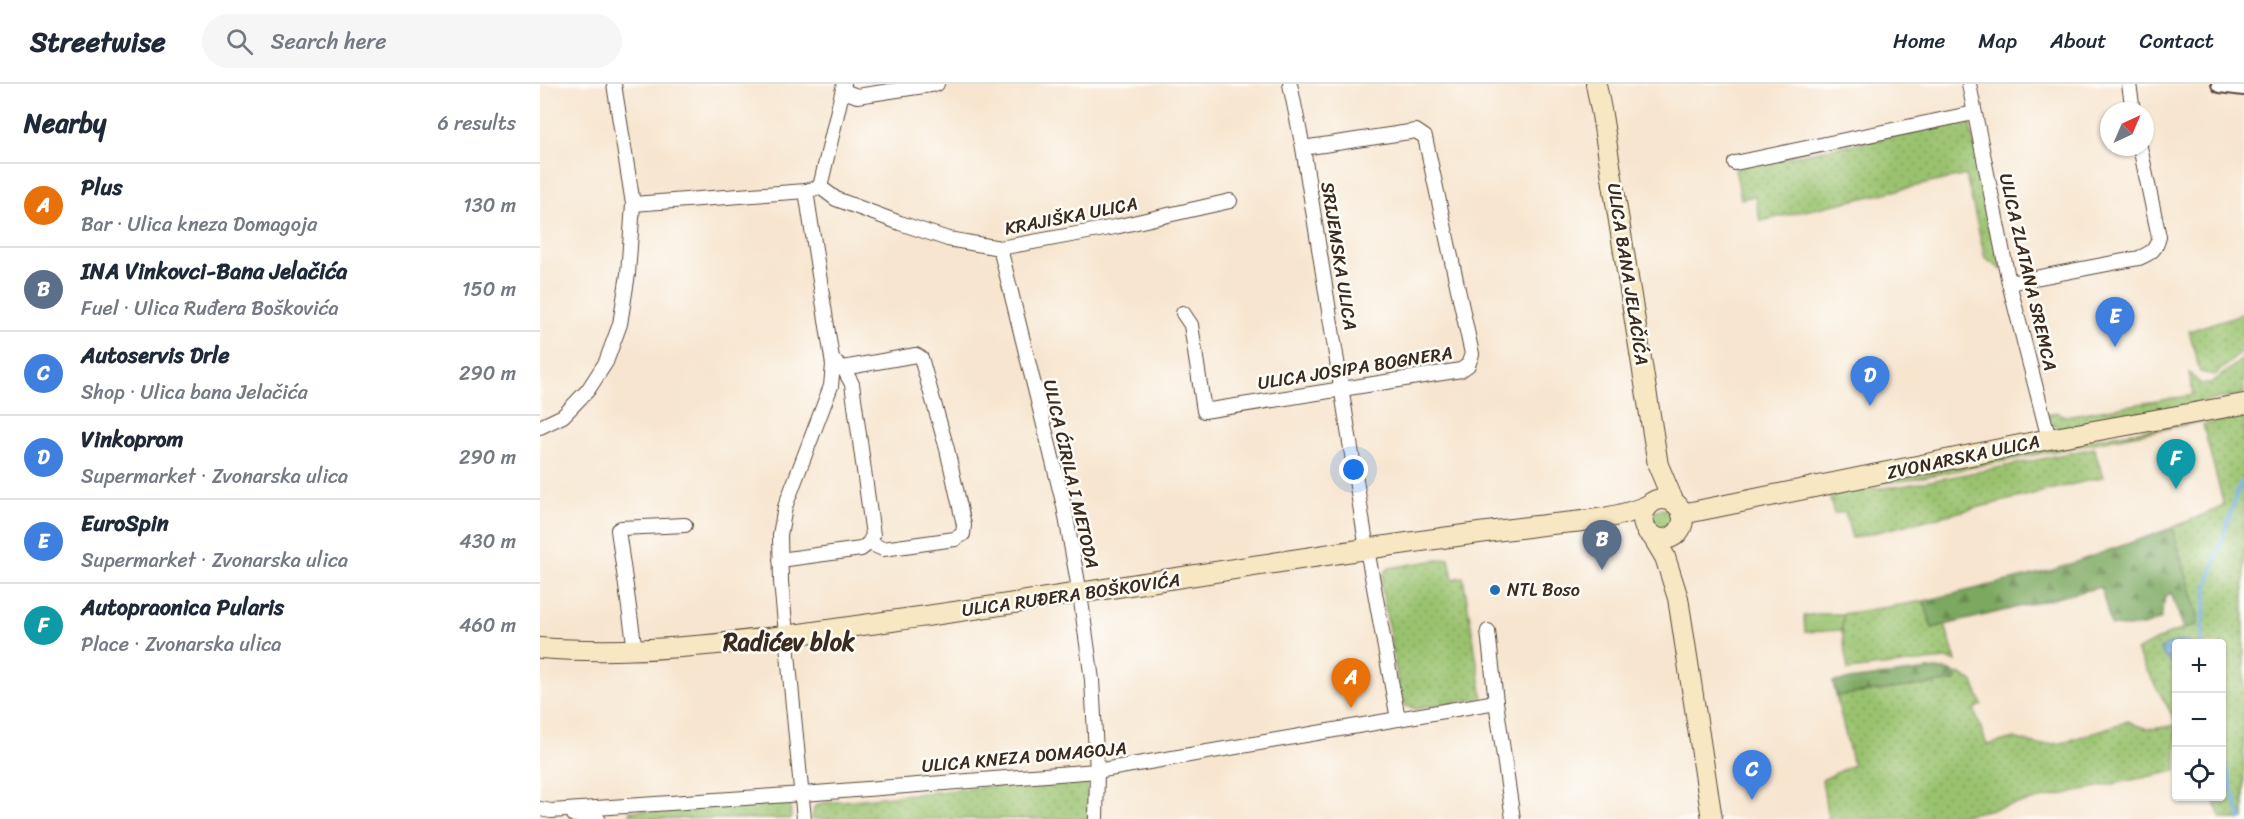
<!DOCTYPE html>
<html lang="en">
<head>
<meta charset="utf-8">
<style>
  :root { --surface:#fff; --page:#f6f6f7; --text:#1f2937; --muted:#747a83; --line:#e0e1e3; --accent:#1f6fb2 }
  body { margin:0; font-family:Sriracha,sans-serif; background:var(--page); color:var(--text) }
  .controls { position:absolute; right:18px; bottom:18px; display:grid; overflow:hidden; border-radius:6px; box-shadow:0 2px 4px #0004 }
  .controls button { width:54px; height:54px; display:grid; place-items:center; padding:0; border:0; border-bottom:2px solid var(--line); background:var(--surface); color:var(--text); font:30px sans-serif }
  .compass { position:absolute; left:1560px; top:18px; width:54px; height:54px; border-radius:50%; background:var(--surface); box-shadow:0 2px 4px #0004; rotate:44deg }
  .you { position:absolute; left:814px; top:386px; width:21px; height:21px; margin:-15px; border:4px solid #fff; border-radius:50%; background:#1a73e8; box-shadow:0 0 0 9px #1a73e833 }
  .badge { display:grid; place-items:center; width:39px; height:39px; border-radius:50%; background:var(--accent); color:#fff; font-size:20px; font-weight:700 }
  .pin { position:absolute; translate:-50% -50px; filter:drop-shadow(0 2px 3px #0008) }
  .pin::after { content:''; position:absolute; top:32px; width:21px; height:18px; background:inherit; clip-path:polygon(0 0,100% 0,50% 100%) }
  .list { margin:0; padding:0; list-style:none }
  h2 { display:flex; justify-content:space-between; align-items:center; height:78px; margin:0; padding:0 24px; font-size:26px }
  h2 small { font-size:20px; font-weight:400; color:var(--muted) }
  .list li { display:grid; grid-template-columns:39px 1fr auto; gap:18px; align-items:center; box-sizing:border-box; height:84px; padding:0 24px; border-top:2px solid var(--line) }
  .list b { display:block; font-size:22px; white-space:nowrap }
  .list p { margin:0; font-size:20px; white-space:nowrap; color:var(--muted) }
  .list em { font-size:20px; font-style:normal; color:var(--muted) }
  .icon { flex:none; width:33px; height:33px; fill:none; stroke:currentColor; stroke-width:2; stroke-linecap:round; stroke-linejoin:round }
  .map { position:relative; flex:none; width:1704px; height:735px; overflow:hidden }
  header { display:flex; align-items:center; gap:36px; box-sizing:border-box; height:84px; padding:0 30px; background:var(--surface); border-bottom:2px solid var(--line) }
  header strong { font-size:28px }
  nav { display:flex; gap:33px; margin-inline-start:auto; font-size:21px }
  .search { width:420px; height:54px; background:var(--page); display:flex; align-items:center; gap:15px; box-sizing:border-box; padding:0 21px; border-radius:33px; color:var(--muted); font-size:22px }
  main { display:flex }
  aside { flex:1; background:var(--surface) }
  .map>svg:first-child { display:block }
</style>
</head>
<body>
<header>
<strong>Streetwise</strong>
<div class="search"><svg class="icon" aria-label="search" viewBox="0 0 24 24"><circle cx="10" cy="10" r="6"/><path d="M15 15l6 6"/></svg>Search here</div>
<nav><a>Home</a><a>Map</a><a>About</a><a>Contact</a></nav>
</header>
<main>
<aside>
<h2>Nearby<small>6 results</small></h2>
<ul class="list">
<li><span class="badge" style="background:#e8710a">A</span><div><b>Plus</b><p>Bar · Ulica kneza Domagoja</p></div><em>130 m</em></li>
<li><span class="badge" style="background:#5c6f8a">B</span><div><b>INA Vinkovci-Bana Jelačića</b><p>Fuel · Ulica Ruđera Boškovića</p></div><em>150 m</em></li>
<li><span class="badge" style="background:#3f7fe0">C</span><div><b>Autoservis Drle</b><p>Shop · Ulica bana Jelačića</p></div><em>290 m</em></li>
<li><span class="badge" style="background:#3f7fe0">D</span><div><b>Vinkoprom</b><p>Supermarket · Zvonarska ulica</p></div><em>290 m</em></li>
<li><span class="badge" style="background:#3f7fe0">E</span><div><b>EuroSpin</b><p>Supermarket · Zvonarska ulica</p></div><em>430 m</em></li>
<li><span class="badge" style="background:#0f9aa8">F</span><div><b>Autopraonica Pularis</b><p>Place · Zvonarska ulica</p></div><em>460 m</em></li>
</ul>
</aside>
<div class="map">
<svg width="1704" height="735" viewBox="0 0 1704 735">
  <defs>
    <pattern id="grass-dots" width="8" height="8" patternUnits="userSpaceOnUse" patternTransform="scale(1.5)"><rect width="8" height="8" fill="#9ac26e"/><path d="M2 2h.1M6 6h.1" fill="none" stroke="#7f9e5a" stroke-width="1.8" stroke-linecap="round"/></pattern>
    <pattern id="forest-firs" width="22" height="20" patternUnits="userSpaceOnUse" patternTransform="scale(1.5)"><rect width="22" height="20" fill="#7ba861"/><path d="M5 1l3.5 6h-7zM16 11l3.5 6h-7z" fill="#66894f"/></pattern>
    <pattern id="water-rules" width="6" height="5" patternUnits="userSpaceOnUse" patternTransform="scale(1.5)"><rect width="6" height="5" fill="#73aee4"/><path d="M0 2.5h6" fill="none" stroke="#608eb8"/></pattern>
  </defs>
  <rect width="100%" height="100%" fill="#fdfcf7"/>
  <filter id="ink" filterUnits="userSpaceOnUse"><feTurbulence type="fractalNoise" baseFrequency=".0167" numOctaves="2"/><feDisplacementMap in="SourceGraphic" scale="12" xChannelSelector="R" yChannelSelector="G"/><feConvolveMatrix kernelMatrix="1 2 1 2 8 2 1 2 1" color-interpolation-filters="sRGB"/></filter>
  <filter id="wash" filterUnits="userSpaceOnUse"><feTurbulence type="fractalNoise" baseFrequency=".008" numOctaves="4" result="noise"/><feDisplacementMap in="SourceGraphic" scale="24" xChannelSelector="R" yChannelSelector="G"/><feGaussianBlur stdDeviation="1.35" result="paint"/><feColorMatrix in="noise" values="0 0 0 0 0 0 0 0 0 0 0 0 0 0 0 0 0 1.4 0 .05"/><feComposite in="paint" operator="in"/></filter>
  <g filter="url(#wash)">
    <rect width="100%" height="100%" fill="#f7e5cf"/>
    <g fill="url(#grass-dots)" stroke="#6a7646" stroke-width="1.5">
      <polygon points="1429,36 1462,186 1445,174 1426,91 1220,137 1215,112 1201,115 1195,84"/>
      <polygon points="1704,229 1704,266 1675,291 1660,288 1649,247"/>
      <polygon points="1704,274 1704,310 1524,346 1511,341 1507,331 1516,328 1525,332 1653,311 1649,289 1661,300 1670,300"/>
      <polygon points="1704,329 1368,396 1320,401 1516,361"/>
      <polygon points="1704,331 1704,735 1681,735 1673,713 1682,712 1682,560 1636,560 1636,638 1596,567 1627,551 1658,540 1656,523 1632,444 1684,422 1663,341"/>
      <path d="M1554 364 1563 393 1312 454 1305 428 1294 430 1288 408C1312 403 1336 406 1361 402 1426 391 1490 377 1554 364Z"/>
      <circle cx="1122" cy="436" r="11"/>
      <polygon points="909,474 913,495 923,493 943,614 876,625 866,622 860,611 841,500 844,489 849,484"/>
      <polygon points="1384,517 1392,544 1405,541 1416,577 1405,575 1308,586 1302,546 1303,530"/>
      <path d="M1419 590 1433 598 1442 621 1434 625 1447 661 1474 654 1498 661 1522 659 1588 637C1607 648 1616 645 1636 641V687L1404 735H1288L1282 696 1313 681 1296 612 1415 597 1416 591Z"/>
      <polygon points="547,693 548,735 272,735 274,723 282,719"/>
      <polygon points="250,716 251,735 91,735 90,727"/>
    </g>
    <g fill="url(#forest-firs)" stroke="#5b6940" stroke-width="1.5">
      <path d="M1632 444 1656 523 1658 540 1644 545 1631 509 1625 513 1621 535C1603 544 1591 544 1571 542L1561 503 1392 544 1384 517 1513 486Z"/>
      <polygon points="1396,585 1411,587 1416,591 1416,597 1296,612 1293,598"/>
    </g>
    <polygon fill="#9ac26e" stroke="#6a7646" stroke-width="1.5" points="1277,530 1303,530 1302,546 1265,548 1264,532"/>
    <polygon fill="url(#water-rules)" stroke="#576c81" stroke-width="1.5" points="1648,555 1650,559 1636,560 1636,583 1624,572 1620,565 1632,559"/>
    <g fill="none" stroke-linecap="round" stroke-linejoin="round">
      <g stroke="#73aee4" stroke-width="4">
        <polyline points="1661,560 1667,503 1699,403 1704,396"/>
        <polyline points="1682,667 1701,735"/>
      </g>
    </g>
  </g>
  <g filter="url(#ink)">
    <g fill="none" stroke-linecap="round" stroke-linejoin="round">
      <g stroke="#574639" stroke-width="16">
        <g id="minor">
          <polyline points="750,0 763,64 827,465 858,635"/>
          <polyline points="1429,0 1469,199 1509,355"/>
          <polyline points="1589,0 1593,27"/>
          <polyline points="304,7 317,12 397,0"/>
          <polyline points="1195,79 1434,29"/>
          <polyline points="280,103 296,115 360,139 408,155 460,164 575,143 690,117"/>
          <polyline points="93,120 266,107 280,103 304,0"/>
          <polyline points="460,164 524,422 540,510 552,596 557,687 556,735"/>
          <path d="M1469 199 1599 174C1611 169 1616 166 1619 153L1600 63"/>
          <polyline points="643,229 651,241 664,327 921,286 928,281 932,270 885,53 876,47 763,64"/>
          <polyline points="303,284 376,271 381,274 407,365 424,441 423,450 415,455 343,465 329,459"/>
          <polyline points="0,343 23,332 48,306 66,278 80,240 88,190 93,120 74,0"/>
          <polyline points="240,476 321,465 329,459 333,451 312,300 305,287 297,279"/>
          <polyline points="948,547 956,618 973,735"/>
          <polyline points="95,566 78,446 81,444 145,441"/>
          <polyline points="0,725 11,727 263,710 557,687 956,618"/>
          <polyline points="34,731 58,735"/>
          <polyline points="264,735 241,498 240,451 245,423 291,302 293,281 266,107"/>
        </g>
      </g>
      <g stroke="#574639" stroke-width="20">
        <polyline id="tertiary" points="1680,0 1704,3"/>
      </g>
      <g stroke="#574639" stroke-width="22">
        <g id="secondary">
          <polyline points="1056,0 1062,31 1118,381 1134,419"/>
          <circle cx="1123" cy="435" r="20"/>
          <polyline points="1142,430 1509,355 1704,320"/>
          <polyline points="1113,453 1125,473 1138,514 1172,735"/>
          <path d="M0 564C121 573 239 553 358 536 515 514 670 488 826 465 880 457 934 449 988 443 1029 437 1070 438 1109 421"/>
        </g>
      </g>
      <use href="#minor" stroke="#fff" stroke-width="14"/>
      <use href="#tertiary" stroke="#fff" stroke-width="16"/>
      <use href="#secondary" stroke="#f7e8c3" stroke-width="20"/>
    </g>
  </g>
  <circle fill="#1f6fb2" stroke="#fdfcf7" stroke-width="2" cx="955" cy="506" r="6"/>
  <g text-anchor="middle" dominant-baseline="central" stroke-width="5" stroke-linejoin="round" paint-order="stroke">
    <g font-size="18" fill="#3b2a1e" stroke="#fdfcf7">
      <text transform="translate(531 132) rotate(-11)">KRAJIŠKA ULICA</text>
      <text transform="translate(799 172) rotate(81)">SRIJEMSKA ULICA</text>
      <text transform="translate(1488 188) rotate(77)">ULICA ZLATANA SREMCA</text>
      <text transform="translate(1088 190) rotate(81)">ULICA BANA JELAČIĆA</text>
      <text transform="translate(815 284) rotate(-9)">ULICA JOSIPA BOGNERA</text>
      <text transform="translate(1423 373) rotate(-12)">ZVONARSKA ULICA</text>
      <text transform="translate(531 390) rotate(77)">ULICA ĆIRILA I METODA</text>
      <text transform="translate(531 511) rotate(-8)">ULICA RUĐERA BOŠKOVIĆA</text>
      <text transform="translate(484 673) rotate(-5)">ULICA KNEZA DOMAGOJA</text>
    </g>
    <g font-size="18" fill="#3b2a1e" stroke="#fdfcf7" text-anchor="start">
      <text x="967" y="506">NTL Boso</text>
    </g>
    <g font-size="24" font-weight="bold" fill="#3b2a1e" stroke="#fdfcf7">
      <text x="249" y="558">Radićev blok</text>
    </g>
  </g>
</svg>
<div class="controls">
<button>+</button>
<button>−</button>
<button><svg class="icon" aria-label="locate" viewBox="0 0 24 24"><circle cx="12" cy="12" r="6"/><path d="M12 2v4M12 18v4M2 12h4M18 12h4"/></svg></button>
</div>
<svg class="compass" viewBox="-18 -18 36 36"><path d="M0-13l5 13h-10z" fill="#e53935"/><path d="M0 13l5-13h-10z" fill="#747a83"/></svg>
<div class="you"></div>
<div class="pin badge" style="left:811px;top:624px;background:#e8710a">A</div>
<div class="pin badge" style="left:1062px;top:486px;background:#5c6f8a">B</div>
<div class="pin badge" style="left:1212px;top:716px;background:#3f7fe0">C</div>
<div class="pin badge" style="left:1330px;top:322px;background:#3f7fe0">D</div>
<div class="pin badge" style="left:1575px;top:263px;background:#3f7fe0">E</div>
<div class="pin badge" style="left:1636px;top:405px;background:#0f9aa8">F</div>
</div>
</main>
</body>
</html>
